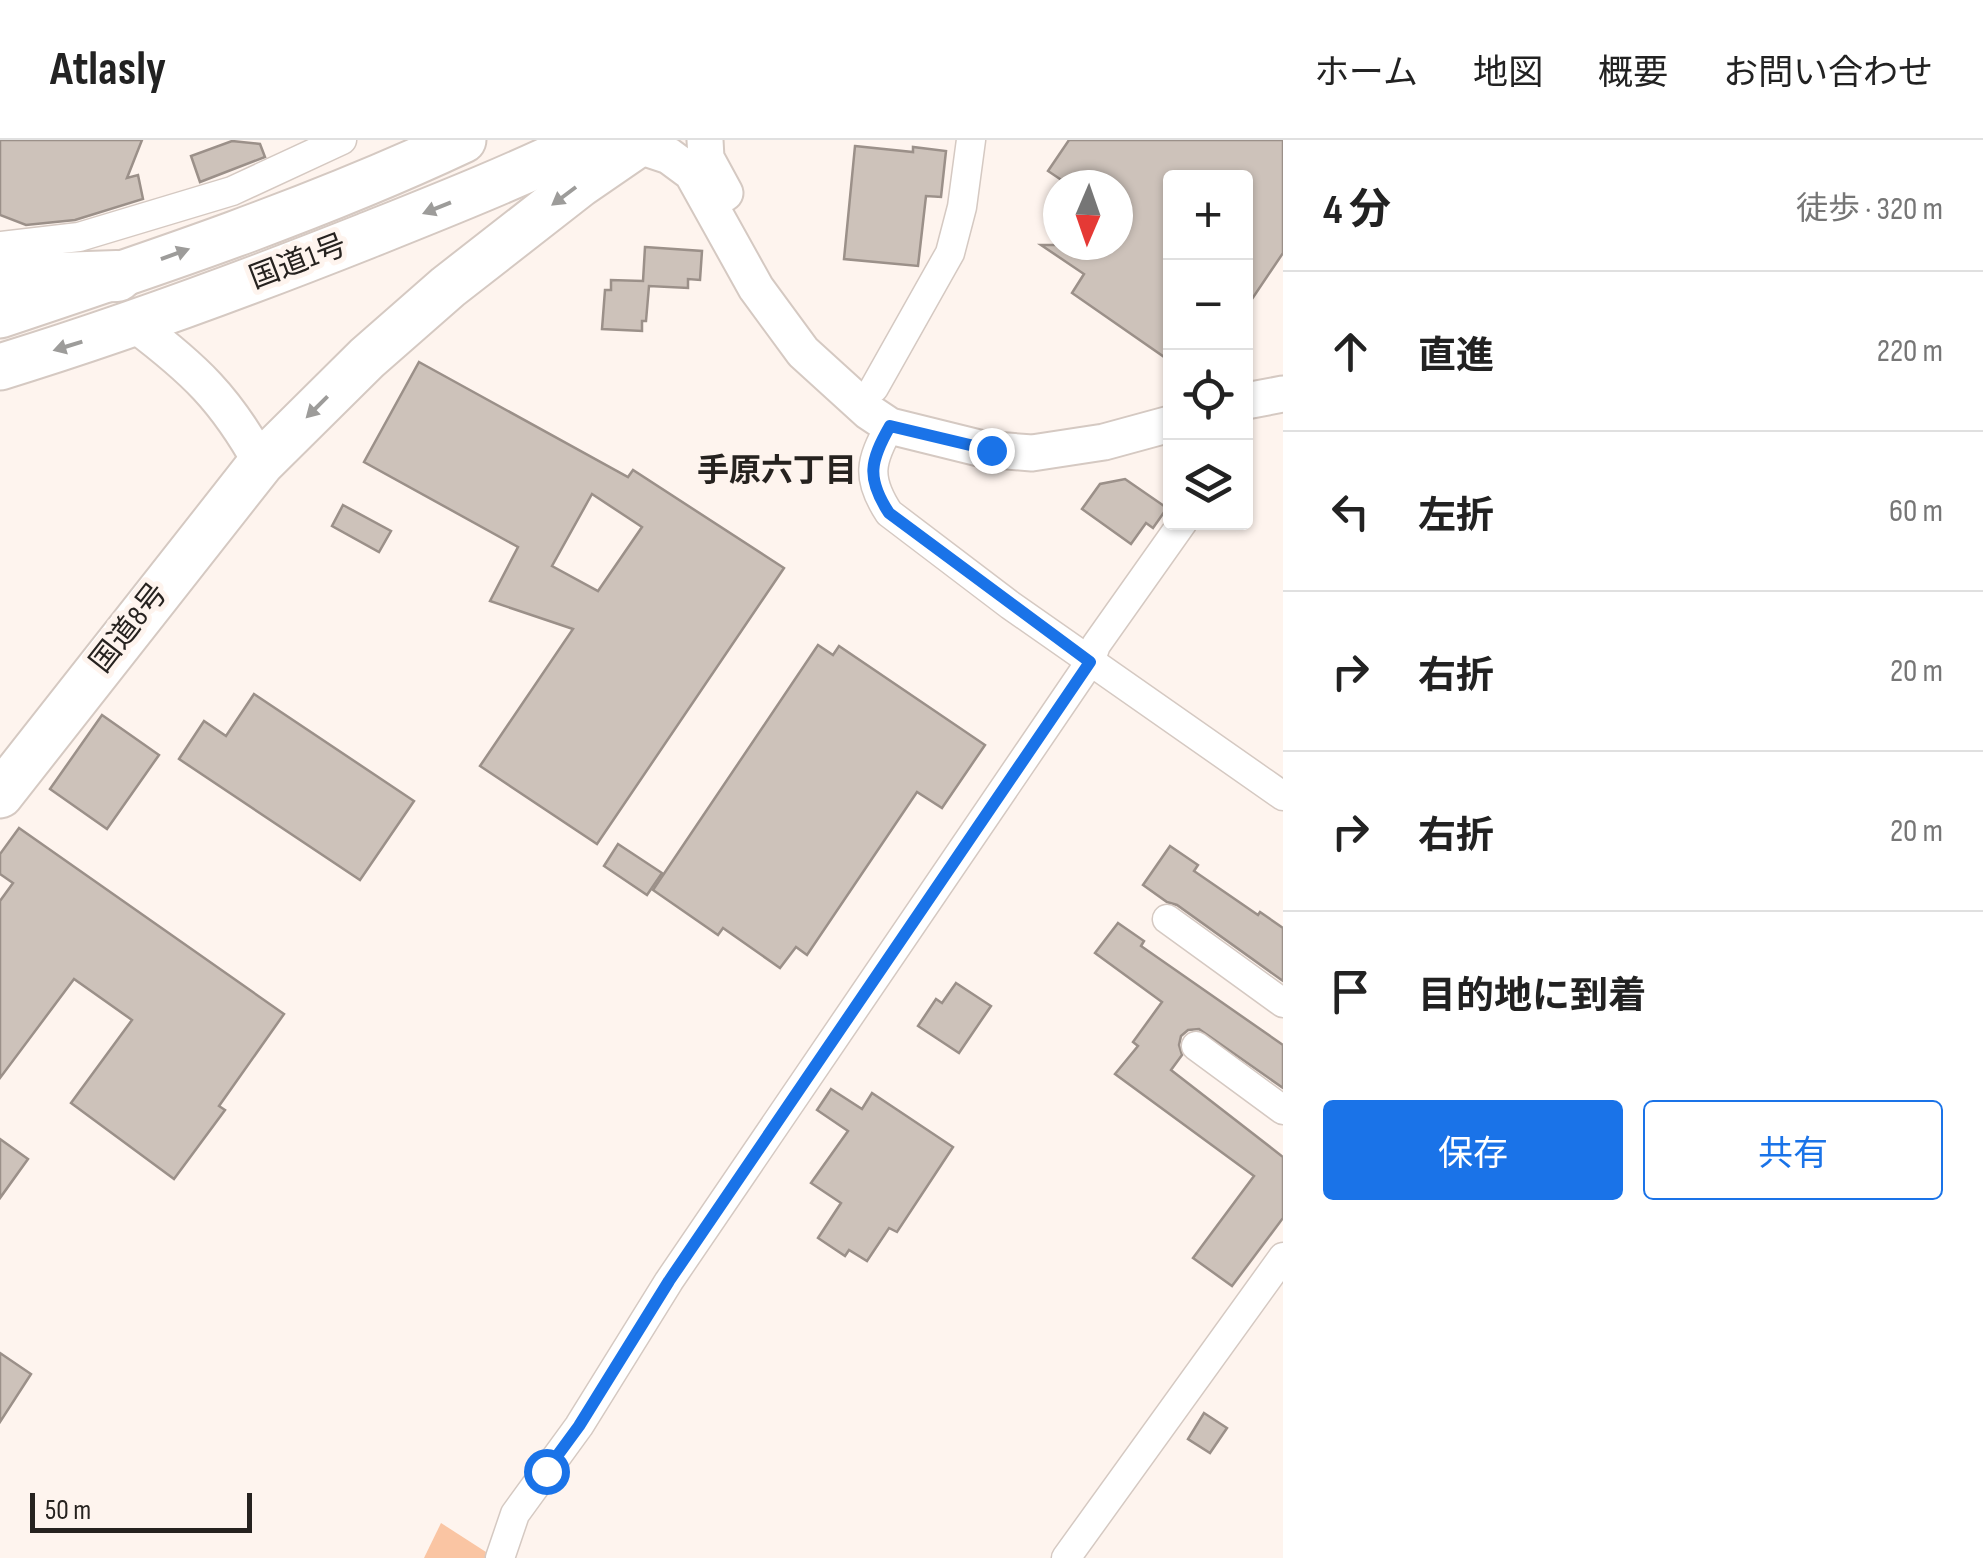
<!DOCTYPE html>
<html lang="ja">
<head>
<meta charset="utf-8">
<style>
  :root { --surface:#fff; --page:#f2f2f2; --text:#222; --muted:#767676; --line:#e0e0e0; --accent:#1a73e8 }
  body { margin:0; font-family:"Sofia Sans Condensed","Noto Sans JP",sans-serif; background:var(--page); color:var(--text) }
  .controls { position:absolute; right:30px; top:30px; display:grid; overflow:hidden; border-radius:10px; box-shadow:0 2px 8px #0004 }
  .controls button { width:90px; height:90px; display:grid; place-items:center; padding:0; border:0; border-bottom:2px solid var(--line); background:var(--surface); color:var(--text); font:50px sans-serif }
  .compass { position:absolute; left:1043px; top:30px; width:90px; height:90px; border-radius:50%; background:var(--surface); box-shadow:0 2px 8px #0004; rotate:182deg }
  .scale { position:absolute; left:30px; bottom:25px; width:222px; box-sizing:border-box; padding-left:10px; border:5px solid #26221f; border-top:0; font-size:28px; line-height:35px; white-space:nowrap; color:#26221f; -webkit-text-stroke:8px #fef4ee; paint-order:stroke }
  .stop { position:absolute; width:30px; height:30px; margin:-22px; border:8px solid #1a73e8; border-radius:50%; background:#fff }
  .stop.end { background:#1a73e8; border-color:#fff; box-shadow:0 2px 10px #0008 }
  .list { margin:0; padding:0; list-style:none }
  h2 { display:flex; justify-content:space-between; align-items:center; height:130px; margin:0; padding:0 40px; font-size:42px }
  h2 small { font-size:32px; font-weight:400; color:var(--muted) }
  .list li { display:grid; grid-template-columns:65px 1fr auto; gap:30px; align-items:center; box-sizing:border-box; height:160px; padding:0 40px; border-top:2px solid var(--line) }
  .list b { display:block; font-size:38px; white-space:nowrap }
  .list em { font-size:32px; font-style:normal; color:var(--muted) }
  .actions { display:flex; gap:20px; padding:30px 40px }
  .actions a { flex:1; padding:22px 0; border:2px solid var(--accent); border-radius:10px; text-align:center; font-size:35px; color:var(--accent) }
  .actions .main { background:var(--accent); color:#fff }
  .icon { flex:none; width:55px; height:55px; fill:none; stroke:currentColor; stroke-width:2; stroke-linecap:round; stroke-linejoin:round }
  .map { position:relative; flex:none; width:1283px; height:1418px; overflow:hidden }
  header { display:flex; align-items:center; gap:60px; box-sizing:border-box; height:140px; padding:0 50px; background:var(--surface); border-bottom:2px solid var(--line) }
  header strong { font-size:48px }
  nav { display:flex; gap:55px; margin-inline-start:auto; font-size:35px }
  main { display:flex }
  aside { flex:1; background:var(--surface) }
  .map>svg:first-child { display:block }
</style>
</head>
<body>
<header>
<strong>Atlasly</strong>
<nav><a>ホーム</a><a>地図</a><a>概要</a><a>お問い合わせ</a></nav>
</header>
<main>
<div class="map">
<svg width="1283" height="1418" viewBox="0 0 1283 1418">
  <rect width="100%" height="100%" fill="#fef4ee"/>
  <polygon fill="#fac5a3" points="441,1383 486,1412 485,1418 424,1418"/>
  <g fill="#cdc2ba" stroke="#9b9089" stroke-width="2.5" fill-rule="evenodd">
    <polygon points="0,0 142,0 127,38 138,35 143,59 75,80 26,85 0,75"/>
    <polygon points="1069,0 1283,0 1283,113 1246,168 1246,38 1170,38 1170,221 1072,153 1084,134 1041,105 1118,105 1118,45 1069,45 1048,31"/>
    <polygon points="232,1 260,4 265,17 200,42 191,16"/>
    <polygon points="855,6 913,12 913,7 946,11 941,57 926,56 918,126 844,119"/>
    <polygon points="645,107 702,111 700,140 688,139 688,148 649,146 646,181 642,181 642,191 602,189 605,150 611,150 611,140 643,141"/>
    <path d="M419 222 628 337 633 330 784 428 597 704 480 626 573 489 490 461 518 407 364 322ZM592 354 642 387 598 451 552 426Z"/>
    <polygon points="1125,339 1167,368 1153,388 1146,383 1131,404 1082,369 1100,344"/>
    <polygon points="343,365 391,391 379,412 332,386"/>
    <polygon points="818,505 833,515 839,506 985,605 942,668 917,652 807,815 796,807 780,828 723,788 718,795 653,750"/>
    <polygon points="254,554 414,661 360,740 179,619 204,581 226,596"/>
    <polygon points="102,575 159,615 107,689 50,649"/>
    <polygon points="19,688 284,874 219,966 225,970 174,1039 71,963 132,880 74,839 0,938 0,761 13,743 0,734 0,714"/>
    <polygon points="618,704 662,733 647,755 604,726"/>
    <polygon points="1170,706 1198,725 1194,731 1258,775 1260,772 1283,788 1283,841 1177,765 1167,762 1143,745"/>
    <polygon points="1118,783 1144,801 1141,806 1283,905 1283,948 1199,889 1188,890 1181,896 1179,905 1182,915 1171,930 1283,1017 1283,1078 1232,1146 1193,1118 1254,1036 1115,934 1138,906 1133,902 1162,862 1095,813"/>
    <polygon points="956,843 991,866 959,913 918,886 936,859 942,863"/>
    <polygon points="831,949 862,969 872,953 953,1007 897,1092 889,1088 867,1121 849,1110 845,1116 818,1098 841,1063 811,1043 848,991 817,970"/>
    <polygon points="0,999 28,1019 0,1058"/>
    <polygon points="0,1213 31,1234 0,1282"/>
    <polygon points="1204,1273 1227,1288 1210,1313 1188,1299"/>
  </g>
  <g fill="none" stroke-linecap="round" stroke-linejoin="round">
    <g stroke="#d5c9c2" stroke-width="31">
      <g id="minor">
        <polyline points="0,106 79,97 232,51 342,0"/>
        <polyline points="874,248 950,113 962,67 971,0"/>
        <path d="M890 286C870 321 866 338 889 373L1010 465 1283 656"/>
        <polyline points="1167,779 1283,863"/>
        <polyline points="1196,906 1283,970"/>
        <polyline points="500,1418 515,1374 579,1286 669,1141 1090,522 1096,505 1183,382"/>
        <polyline points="1066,1418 1283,1117"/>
      </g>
    </g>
    <g stroke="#d5c9c2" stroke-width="39">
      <g id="tertiary">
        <polyline points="705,0 706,18 725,53"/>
        <polyline points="636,5 669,16 692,33 756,148 803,212 869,272 890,286 983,309 1032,313 1104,302 1170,284"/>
        <path d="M136 185C194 229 225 258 261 323"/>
        <polyline points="1246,261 1283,254"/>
      </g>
    </g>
    <g stroke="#d5c9c2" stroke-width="49">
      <g id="trunk">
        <path d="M0 175C156 123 314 70 463 0"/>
        <path d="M0 227C124 189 245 144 366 96 441 66 517 36 590 0"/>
        <polyline points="0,655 261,323 367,218 448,147 580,44 644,0"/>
      </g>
    </g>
    <g stroke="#d5c9c2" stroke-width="54">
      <polyline id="motorway" points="0,140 117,136"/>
    </g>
    <use href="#minor" stroke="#fff" stroke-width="28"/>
    <use href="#tertiary" stroke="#fff" stroke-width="35"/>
    <use href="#trunk" stroke="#fff" stroke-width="45"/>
    <use href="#motorway" stroke="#fff" stroke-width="50"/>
  </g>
  <defs><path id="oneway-solid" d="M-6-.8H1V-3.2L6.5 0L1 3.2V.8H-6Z" transform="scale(2.5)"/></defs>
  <g fill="#9d9c9a">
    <use href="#oneway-solid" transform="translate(564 56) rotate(143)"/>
    <use href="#oneway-solid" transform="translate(437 68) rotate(158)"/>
    <use href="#oneway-solid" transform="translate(175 114) rotate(-20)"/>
    <use href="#oneway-solid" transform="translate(68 206) rotate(163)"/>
    <use href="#oneway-solid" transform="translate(317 267) rotate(135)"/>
  </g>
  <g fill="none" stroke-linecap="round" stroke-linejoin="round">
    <path stroke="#1a73e8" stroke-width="12" d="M546 1331 579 1286 669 1141 1090 522 889 373C866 338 870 321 890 286L991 310"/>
  </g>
  <g text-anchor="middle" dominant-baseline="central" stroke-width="10" stroke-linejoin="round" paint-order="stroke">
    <g font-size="30" fill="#26221f" stroke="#fef4ee">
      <text transform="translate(298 122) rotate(-21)">国道1号</text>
      <text transform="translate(129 488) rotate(-52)">国道8号</text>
    </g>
    <g font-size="32" font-weight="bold" fill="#26221f" stroke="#fef4ee">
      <text x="777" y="331">手原六丁目</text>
    </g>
  </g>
</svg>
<div class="controls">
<button>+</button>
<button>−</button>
<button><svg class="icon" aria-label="locate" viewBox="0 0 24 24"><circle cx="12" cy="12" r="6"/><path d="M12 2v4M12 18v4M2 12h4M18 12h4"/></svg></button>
<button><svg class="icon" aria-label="layers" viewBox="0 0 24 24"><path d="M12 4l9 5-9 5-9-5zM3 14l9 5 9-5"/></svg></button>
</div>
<svg class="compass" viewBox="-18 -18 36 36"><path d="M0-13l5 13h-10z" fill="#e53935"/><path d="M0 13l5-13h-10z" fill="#767676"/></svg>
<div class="scale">50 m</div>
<div class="stop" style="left:546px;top:1331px"></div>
<div class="stop end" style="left:991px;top:310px"></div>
</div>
<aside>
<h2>4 分<small>徒歩 · 320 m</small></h2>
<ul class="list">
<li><svg class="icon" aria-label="ahead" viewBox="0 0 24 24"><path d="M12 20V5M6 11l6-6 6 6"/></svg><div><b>直進</b></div><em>220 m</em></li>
<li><svg class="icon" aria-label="left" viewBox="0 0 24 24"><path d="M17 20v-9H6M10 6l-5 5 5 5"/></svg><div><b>左折</b></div><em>60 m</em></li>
<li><svg class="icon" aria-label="right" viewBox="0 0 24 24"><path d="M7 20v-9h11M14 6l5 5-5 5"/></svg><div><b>右折</b></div><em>20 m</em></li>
<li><svg class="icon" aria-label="right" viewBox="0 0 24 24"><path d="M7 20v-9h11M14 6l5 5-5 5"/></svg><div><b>右折</b></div><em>20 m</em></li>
<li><svg class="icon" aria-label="arrive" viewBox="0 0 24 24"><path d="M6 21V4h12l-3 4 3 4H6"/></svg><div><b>目的地に到着</b></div></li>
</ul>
<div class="actions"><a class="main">保存</a><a>共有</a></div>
</aside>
</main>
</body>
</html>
